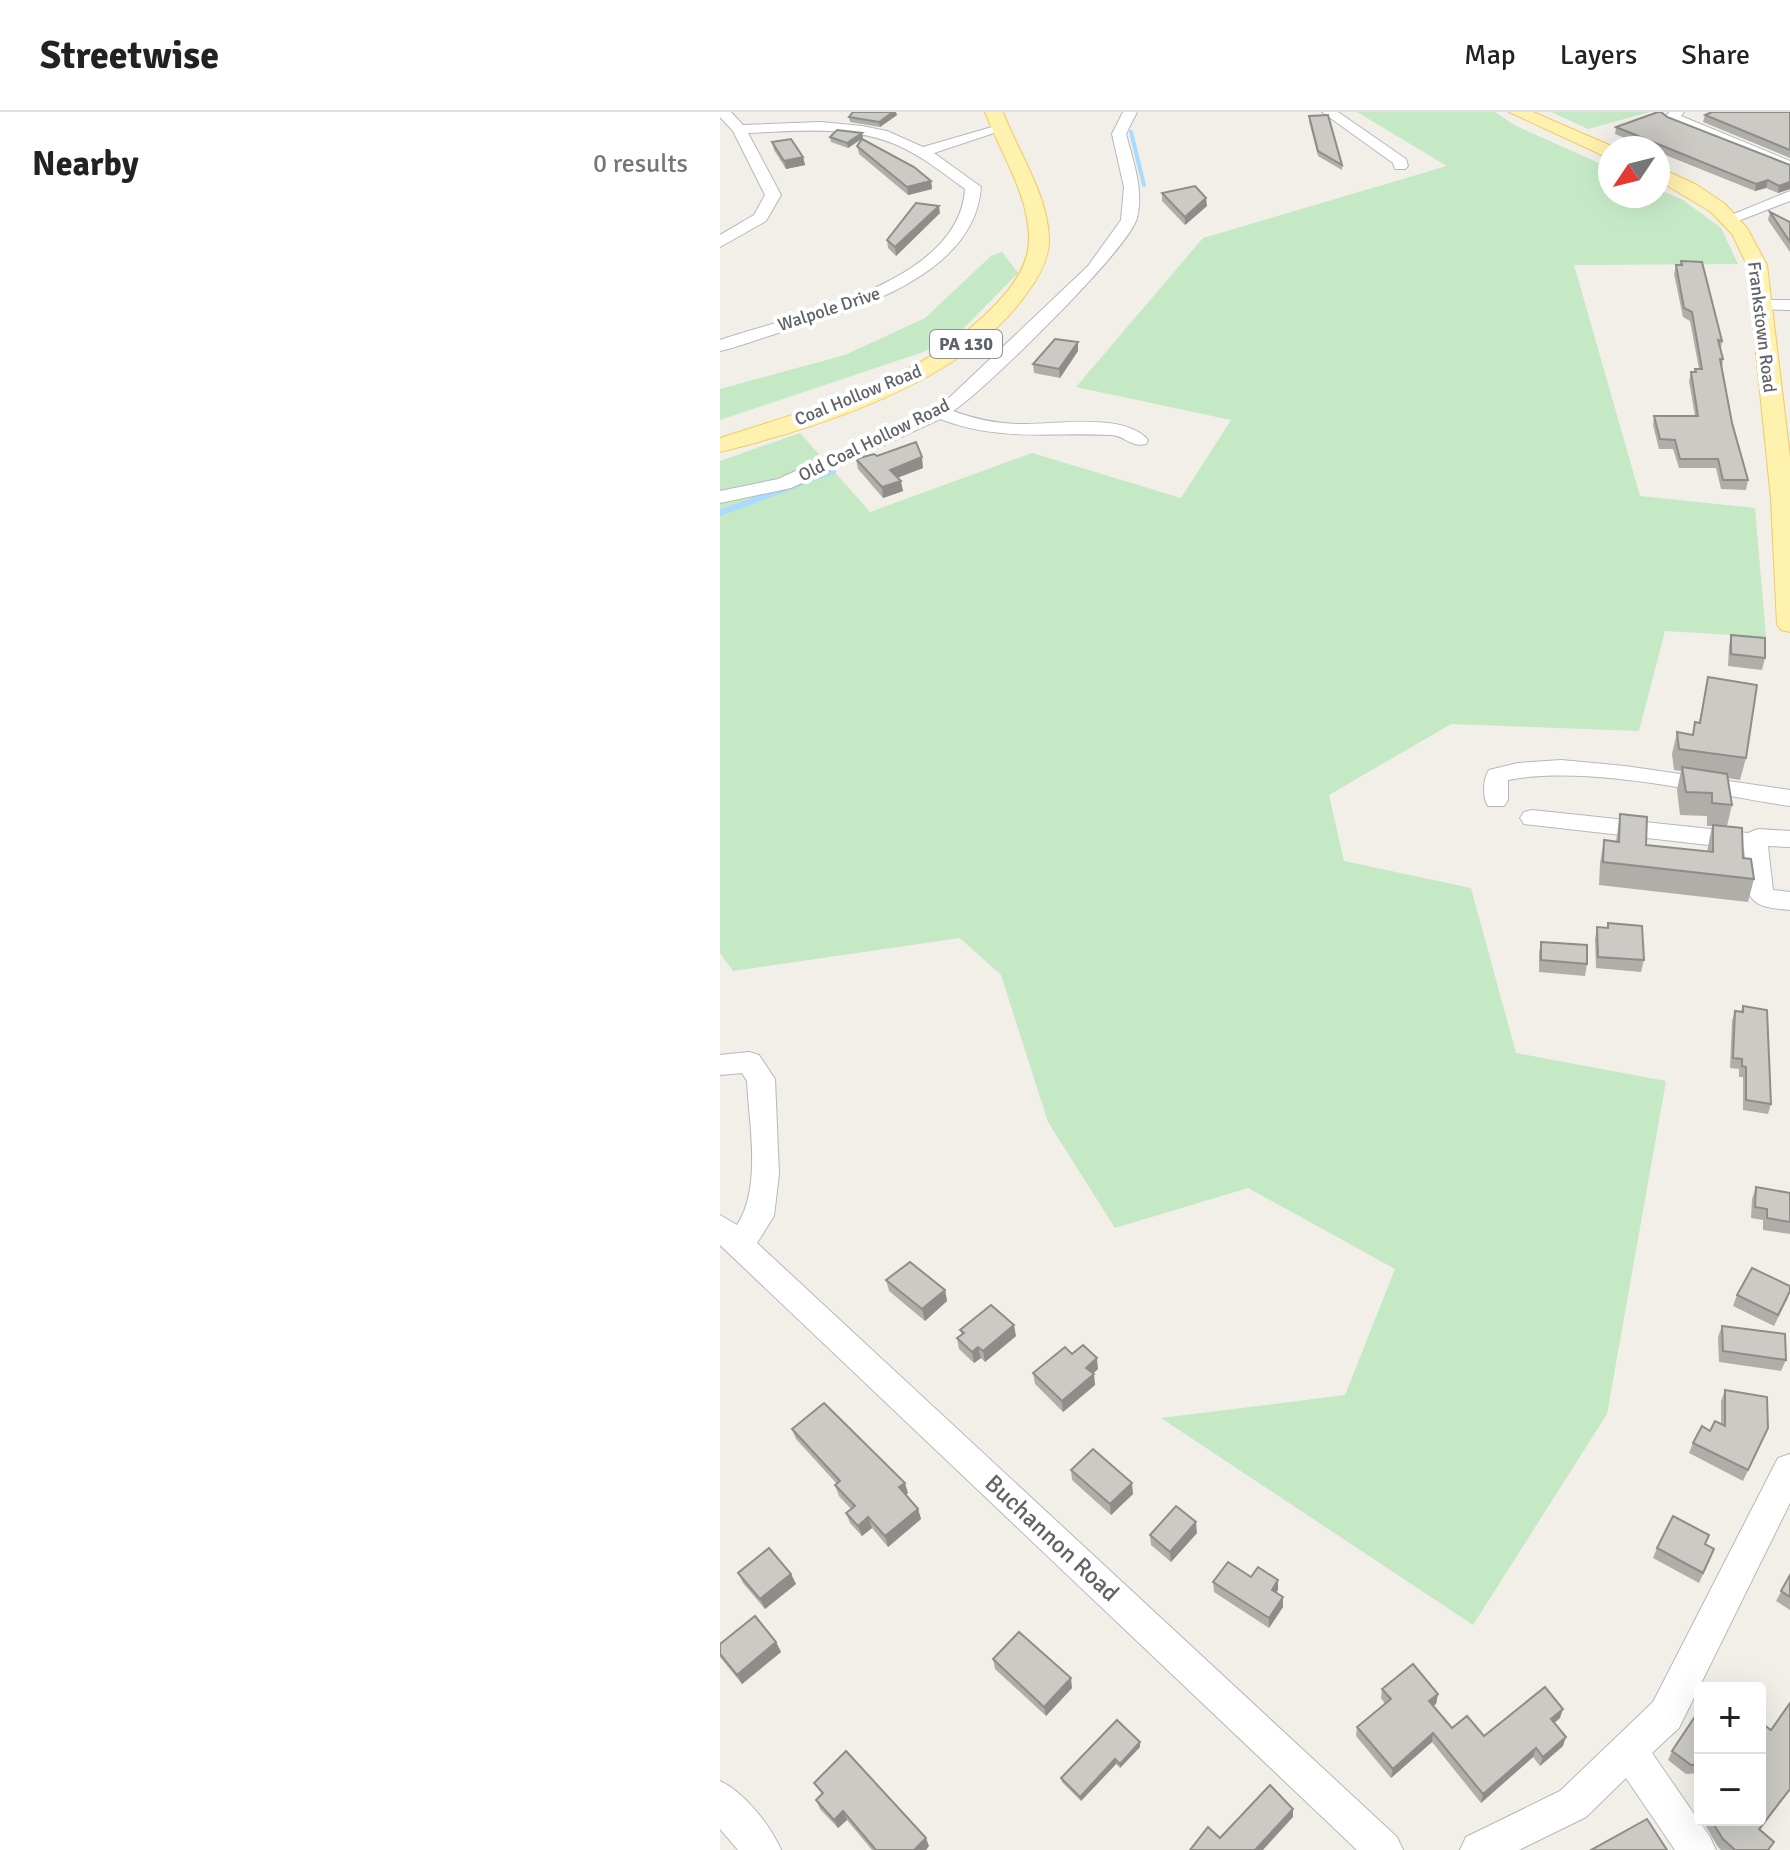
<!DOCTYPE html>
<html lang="en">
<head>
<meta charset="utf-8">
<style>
  :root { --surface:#fff; --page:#f2f2f2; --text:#222; --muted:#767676; --line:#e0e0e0 }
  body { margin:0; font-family:Signika,sans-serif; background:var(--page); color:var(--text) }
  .controls { position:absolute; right:24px; bottom:24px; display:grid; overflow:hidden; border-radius:8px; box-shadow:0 8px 32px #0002 }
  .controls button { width:72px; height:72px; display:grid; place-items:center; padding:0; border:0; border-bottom:2px solid var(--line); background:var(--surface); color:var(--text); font:40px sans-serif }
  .compass { position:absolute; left:878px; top:24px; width:72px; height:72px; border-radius:50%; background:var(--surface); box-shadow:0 8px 32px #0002; rotate:235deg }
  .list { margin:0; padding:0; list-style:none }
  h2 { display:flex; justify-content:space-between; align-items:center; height:104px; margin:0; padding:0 32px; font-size:34px }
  h2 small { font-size:26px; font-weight:400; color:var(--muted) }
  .map { position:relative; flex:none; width:1070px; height:1738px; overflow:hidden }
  header { display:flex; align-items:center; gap:48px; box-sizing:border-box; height:112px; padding:0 40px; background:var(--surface); border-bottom:2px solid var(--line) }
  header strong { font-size:38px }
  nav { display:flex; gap:44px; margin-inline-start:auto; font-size:28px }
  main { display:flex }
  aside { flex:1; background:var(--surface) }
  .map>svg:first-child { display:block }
</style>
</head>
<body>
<header>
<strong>Streetwise</strong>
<nav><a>Map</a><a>Layers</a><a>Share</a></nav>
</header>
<main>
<aside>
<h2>Nearby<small>0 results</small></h2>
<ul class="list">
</ul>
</aside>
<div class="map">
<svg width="1070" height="1738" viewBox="0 0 1070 1738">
  <rect width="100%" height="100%" fill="#f1efe8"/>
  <g fill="#c5e8c5">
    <polygon points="637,0 775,0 796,14 890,56 890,84 938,84 938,77 963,88 1001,116 1018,152 854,153 920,384 1035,396 1046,525 945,519 919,619 731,612 609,683 624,749 751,776 796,941 946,969 887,1302 753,1513 441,1306 625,1283 675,1157 528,1076 395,1116 328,1010 281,863 240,826 13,859 0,841 0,349 80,321 150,400 312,341 461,386 511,308 356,275 483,126 727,54"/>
    <polygon points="831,0 929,0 868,17"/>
    <polygon points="282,140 298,161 235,225 203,240 0,308 0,277 125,243 205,206 271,144"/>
  </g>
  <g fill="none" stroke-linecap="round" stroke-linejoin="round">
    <polyline stroke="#aadaff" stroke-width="4" points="411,20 424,73"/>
    <polyline stroke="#aadaff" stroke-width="6" points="0,401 113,359"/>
    <g stroke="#b5b8bc" stroke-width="2">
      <g id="minor">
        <path d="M0 0H11L23 13 101 10 142 14 167 19 203 35 279 13 286 17 214 41 261 75C255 163 135 198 65 219 43 225 22 234 0 239V228C73 203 239 173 245 77 223 61 202 44 177 33 130 13 78 19 28 21L61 83 46 109 0 135V123L34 103 45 83 13 19 0 5Z"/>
        <path d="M403 0H417L406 22C413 49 424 77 417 106 409 137 264 279 233 299 255 307 276 312 301 312 336 313 404 300 428 328L426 332C411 336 404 323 391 323 329 320 281 330 220 307L71 376 0 391V379L58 367 203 301 230 285 368 154 401 108 404 75 392 22Z"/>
        <polygon points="602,0 618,0 686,47 688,54 685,57 675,57 673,51"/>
        <polygon points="949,0 964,0 961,4 1070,49 1070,59 947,9 945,6"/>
        <polygon points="1070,79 1070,89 1018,109 1012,111 1004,106"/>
        <polygon points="1041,188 1070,188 1070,198 1035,197 1033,193"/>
        <path d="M841 648 905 654 1070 678V694C989 682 867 652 788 668V688L784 694H768C762 684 763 667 769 658L798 651Z"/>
        <path d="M812 698 1028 721 1038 717 1070 719V735L1048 734 1053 778 1070 780V798C1054 796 1037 797 1029 782L1024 737 804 712 800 706 804 700Z"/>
        <path d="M29 940 39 943 55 967 59 1062 54 1104 37 1131 677 1725 683 1738H637L0 1133V1103L17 1113C42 1075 29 1012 27 969L22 961 0 963V943Z"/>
        <polygon points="1070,1342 1070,1391 959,1616 932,1641 990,1725 996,1738 955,1738 906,1666 866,1705 799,1738 740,1738 746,1725 840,1679 933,1590 1058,1346"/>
        <path d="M0 1669C24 1680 51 1714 61 1738H18L0 1717Z"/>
      </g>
    </g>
    <g stroke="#f2c960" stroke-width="2">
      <g id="major">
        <path d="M265 0H283C298 40 327 81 329 125 330 146 319 165 307 181 246 269 101 315 0 340V326C98 294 204 269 277 191 294 173 309 152 309 127 309 83 280 40 265 0Z"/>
        <polygon points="789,0 813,0 896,36 890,36 890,45 884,44"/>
        <polygon points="938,55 977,73 1005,92 1027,116 1047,153 1070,345 1070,520 1061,518 1057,512 1051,387 1027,153 1012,122 991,100 938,68"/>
      </g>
    </g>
    <use href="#minor" fill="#fff" fill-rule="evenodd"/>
    <use href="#major" fill="#fff2af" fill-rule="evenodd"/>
  </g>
  <g fill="#afaea9">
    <polygon points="1070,0 1070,46 983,10 985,3"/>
    <polygon points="177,3 160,15 130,10 129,5"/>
    <polygon points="589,4 622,53 622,58 598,44 589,9"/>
    <polygon points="947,5 1070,53 1070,77 1058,81 1046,76 1035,79 938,40 938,36 929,36 895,22 896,15"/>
    <polygon points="142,21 143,26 128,36 111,30 110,25"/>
    <polygon points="52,30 83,45 85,53 66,57 54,38"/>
    <polygon points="137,34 211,69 212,77 188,83 139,42"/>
    <polygon points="442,81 487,94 465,113 442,89"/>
    <polygon points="1050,100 1070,110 1070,140 1048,108"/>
    <polygon points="220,101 176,144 168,136 167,128"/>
    <polygon points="961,149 1002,229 1001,237 1003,247 1002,256 1012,311 1028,368 1026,378 1001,377 996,356 959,356 953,337 939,337 933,313 934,304 975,304 969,269 971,260 975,260 975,257 979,257 970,209 963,205 954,162 956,153 960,153"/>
    <polygon points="358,230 358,239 340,266 314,261 313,252"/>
    <polygon points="157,344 203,356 178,365 183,379 163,386 138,357 136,347"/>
    <polygon points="1011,523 1045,546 1042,558 1008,554 1009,534"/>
    <polygon points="988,565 1026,646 1020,668 1008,666 1012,693 1007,714 1034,767 1028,790 879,773 880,751 884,728 896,729 900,702 926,733 987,740 992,714 987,714 987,704 960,703 957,678 961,659 954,658 952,642 957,620 972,623 979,610"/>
    <polygon points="888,811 924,848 921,860 876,856 875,827 877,815 887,816"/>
    <polygon points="821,830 867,852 865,864 819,860 819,841"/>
    <polygon points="1023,894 1051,992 1048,1002 1023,998 1023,965 1019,965 1019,957 1010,956 1012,909 1015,899 1021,899"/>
    <polygon points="1036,1075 1070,1081 1070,1122 1043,1118 1043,1108 1031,1106 1032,1087"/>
    <polygon points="166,1168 225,1178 227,1189 205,1209 169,1179"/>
    <polygon points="1017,1183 1068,1186 1054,1214 1013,1194"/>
    <polygon points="1002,1214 1066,1248 1061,1259 999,1250 998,1225"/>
    <polygon points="240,1218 296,1224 265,1250 261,1246 254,1251 239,1237 237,1226 242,1223"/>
    <polygon points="352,1242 378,1257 373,1262 375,1273 343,1300 315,1272 313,1261"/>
    <polygon points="1005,1278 1043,1327 1023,1369 969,1341 973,1331 1001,1312 1001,1289"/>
    <polygon points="72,1317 188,1381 186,1383 198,1397 201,1407 168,1435 152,1416 142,1424 130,1411 126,1401 131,1397 119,1384 115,1373 117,1372 76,1327"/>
    <polygon points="351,1358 413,1382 391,1403 352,1368"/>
    <polygon points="477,1421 451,1450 431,1433 430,1423"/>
    <polygon points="985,1433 990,1447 979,1471 933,1446 937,1436"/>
    <polygon points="18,1461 71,1462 76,1472 45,1497 23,1471"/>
    <polygon points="1070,1463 1070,1498 1056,1489"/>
    <polygon points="531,1465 558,1478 556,1481 563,1495 549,1516 494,1480 493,1470"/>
    <polygon points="56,1530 61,1540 22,1572 0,1545 0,1532"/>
    <polygon points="273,1547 352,1576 326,1604 275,1557"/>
    <polygon points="662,1577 718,1582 716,1592 713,1594 732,1616 764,1624 840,1606 834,1611 843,1634 820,1654 813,1645 761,1691 712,1630 671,1666 636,1624 637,1615 665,1592 661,1586"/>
    <polygon points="980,1597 980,1661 966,1662 948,1648 952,1639"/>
    <polygon points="420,1635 400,1656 396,1652 361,1689 342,1670 341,1666"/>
    <polygon points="94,1671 209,1734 206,1738 152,1738 127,1708 118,1716 100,1697 96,1688 102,1682"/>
    <polygon points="982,1708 1040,1708 1040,1718 1054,1730 1049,1738 1001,1738 998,1735"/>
  </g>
  <g fill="#8f8d8a">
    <polygon points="173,0 176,0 177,3 160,15 159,10"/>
    <polygon points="142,21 143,26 128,36 127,31"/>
    <polygon points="83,45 85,53 66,57 64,49"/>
    <polygon points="1048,68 1046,76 1035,79 1036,72"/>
    <polygon points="211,69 212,77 188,83 187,75"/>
    <polygon points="1070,70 1070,77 1058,81 1059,74"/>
    <polygon points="486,86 487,94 465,113 465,105"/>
    <polygon points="219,94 220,101 176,144 175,135"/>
    <polygon points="358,230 358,239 340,266 339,257"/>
    <polygon points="202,345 203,356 172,368 170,358"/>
    <polygon points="181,369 183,379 163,386 162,375"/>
    <polygon points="225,1178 227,1189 205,1209 202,1197"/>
    <polygon points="294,1213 296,1224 265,1250 263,1239"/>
    <polygon points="258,1235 261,1246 254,1251 252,1240"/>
    <polygon points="377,1246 378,1257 367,1266 366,1256"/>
    <polygon points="374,1262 375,1273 343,1300 342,1289"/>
    <polygon points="185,1371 188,1381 182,1386 179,1375"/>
    <polygon points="412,1371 413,1382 391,1403 390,1392"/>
    <polygon points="198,1397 201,1407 168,1435 165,1424"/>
    <polygon points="148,1405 152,1416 142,1424 138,1414"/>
    <polygon points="476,1410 477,1421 451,1450 450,1440"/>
    <polygon points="71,1462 76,1472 45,1497 40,1487"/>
    <polygon points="558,1468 558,1478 552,1487 552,1478"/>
    <polygon points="563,1485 563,1495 549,1516 549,1506"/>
    <polygon points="56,1530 61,1540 22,1572 17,1563"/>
    <polygon points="351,1566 352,1576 326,1604 324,1595"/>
    <polygon points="718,1582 716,1592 707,1598 709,1589"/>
    <polygon points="843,1597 840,1606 828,1616 831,1607"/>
    <polygon points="713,1621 712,1630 671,1666 673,1657"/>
    <polygon points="846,1625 843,1634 820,1654 823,1645"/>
    <polygon points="420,1630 420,1635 400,1656 400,1652"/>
    <polygon points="816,1636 813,1645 761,1691 763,1682"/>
    <polygon points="395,1647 396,1652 361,1689 360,1685"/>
    <polygon points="1070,1677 1070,1678 1034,1726 1039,1717"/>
    <polygon points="573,1697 573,1705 543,1738 535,1738"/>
    <polygon points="123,1699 127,1708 118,1716 114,1708"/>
    <polygon points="206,1726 209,1734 206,1738 194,1738"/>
  </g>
  <g fill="#cccac5" stroke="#8f8d8a" stroke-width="2">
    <polygon points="133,0 173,0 159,10 129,5"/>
    <polygon points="938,0 941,0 947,5 1070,53 1070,70 1059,74 1048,68 1036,72 896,15"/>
    <polygon points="992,0 1070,0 1070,38 985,3"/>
    <polygon points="608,3 622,53 598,39 589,4"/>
    <polygon points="117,18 142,21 127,31 110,25"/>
    <polygon points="71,27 83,45 64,49 52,30"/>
    <polygon points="142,27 194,55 211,69 187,75 137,34"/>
    <polygon points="475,74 486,86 465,105 442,81"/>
    <polygon points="196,91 219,94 175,135 167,128"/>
    <polygon points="1050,100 1070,110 1070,130"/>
    <polygon points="961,149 982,150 1002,229 998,228 1003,247 1000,247 1012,311 1028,368 1003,368 998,347 960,347 955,328 940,327 934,304 978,304 971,260 976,260 975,257 982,257 972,200 964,196 956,153 962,153"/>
    <polygon points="335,227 358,230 339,257 313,252"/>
    <polygon points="196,330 202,345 170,358 181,369 162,375 136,347 154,342 157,344"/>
    <polygon points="1011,523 1045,526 1045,546 1011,542"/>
    <polygon points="988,565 1037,573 1026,646 959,637 957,620 973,623 975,610 980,611"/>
    <polygon points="962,655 1007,662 1012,693 992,691 992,681 966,680"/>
    <polygon points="900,702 927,705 926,733 993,740 993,713 1022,716 1023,746 1031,747 1034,767 883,750 884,728 899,730"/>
    <polygon points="888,811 922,814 924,848 878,845 877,815 888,816"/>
    <polygon points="821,830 867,833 867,852 821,848"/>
    <polygon points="1023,894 1047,898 1051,992 1026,988 1026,955 1022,954 1022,947 1013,946 1015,899 1023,900"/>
    <polygon points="1036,1075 1070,1081 1070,1110 1047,1106 1047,1097 1035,1095"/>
    <polygon points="190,1150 225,1178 202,1197 166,1168"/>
    <polygon points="1032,1156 1070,1174 1070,1179 1058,1203 1017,1183"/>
    <polygon points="271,1193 294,1213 263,1239 258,1235 252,1240 237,1226 244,1221 240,1218"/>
    <polygon points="1002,1214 1065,1222 1066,1248 1003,1239"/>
    <polygon points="363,1233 377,1246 366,1256 374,1262 342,1289 313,1261 345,1235 352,1242"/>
    <polygon points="1005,1278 1047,1285 1048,1316 1028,1358 973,1331 982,1314 990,1319 995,1309 1005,1314"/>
    <polygon points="104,1291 185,1371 179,1375 198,1397 165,1424 148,1405 138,1414 126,1401 135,1394 115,1373 120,1369 72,1317"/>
    <polygon points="373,1337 412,1371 390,1392 351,1358"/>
    <polygon points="456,1394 476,1410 450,1440 430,1423"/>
    <polygon points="953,1404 989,1423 985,1432 994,1437 983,1461 937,1436"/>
    <polygon points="49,1436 71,1462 40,1487 18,1461"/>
    <polygon points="508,1450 531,1465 538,1455 558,1468 552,1478 563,1485 549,1506 493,1470"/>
    <polygon points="1070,1463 1070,1485 1061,1479"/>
    <polygon points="35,1504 56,1530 17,1563 0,1542 0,1532"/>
    <polygon points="299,1520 351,1566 324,1595 273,1547"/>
    <polygon points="693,1552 718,1582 709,1589 732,1616 747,1604 764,1624 825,1575 843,1597 831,1607 846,1625 823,1645 816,1636 763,1682 713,1621 673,1657 637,1615 671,1587 662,1577"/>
    <polygon points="1070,1591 1070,1677 1039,1717 1054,1730 1048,1738 1015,1738 1003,1727 991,1708 1040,1708 1040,1610 1051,1618"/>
    <polygon points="980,1597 980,1652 971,1653 952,1639"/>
    <polygon points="397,1608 420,1630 400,1652 395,1647 360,1685 341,1666"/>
    <polygon points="126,1639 206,1726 194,1738 156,1738 123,1699 114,1708 96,1688 103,1681 94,1671"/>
    <polygon points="550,1673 573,1697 535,1738 470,1738 488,1715 500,1726"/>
    <polygon points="927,1707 947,1738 871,1738"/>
  </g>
  <g text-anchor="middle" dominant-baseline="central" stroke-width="8" stroke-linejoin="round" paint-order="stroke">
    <g font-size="18" fill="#5f6368" stroke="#fff">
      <text transform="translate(109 197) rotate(-18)">Walpole Drive</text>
      <text transform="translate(1042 215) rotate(83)">Frankstown Road</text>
      <text transform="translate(138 283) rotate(-22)">Coal Hollow Road</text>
      <text transform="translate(154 328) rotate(-26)">Old Coal Hollow Road</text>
    </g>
    <rect fill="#fff" stroke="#8f9295" stroke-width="2" x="210" y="218" width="72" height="28" rx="6"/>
    <g font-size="18" font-weight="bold" fill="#5f6368">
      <text x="246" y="232">PA 130</text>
    </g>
    <g font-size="24" fill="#5f6368" stroke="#fff">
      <text transform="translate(332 1426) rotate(43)">Buchannon Road</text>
    </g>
  </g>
</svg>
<div class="controls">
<button>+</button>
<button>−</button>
</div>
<svg class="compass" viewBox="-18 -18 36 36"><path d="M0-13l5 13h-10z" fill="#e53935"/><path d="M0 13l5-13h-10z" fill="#767676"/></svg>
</div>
</main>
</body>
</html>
